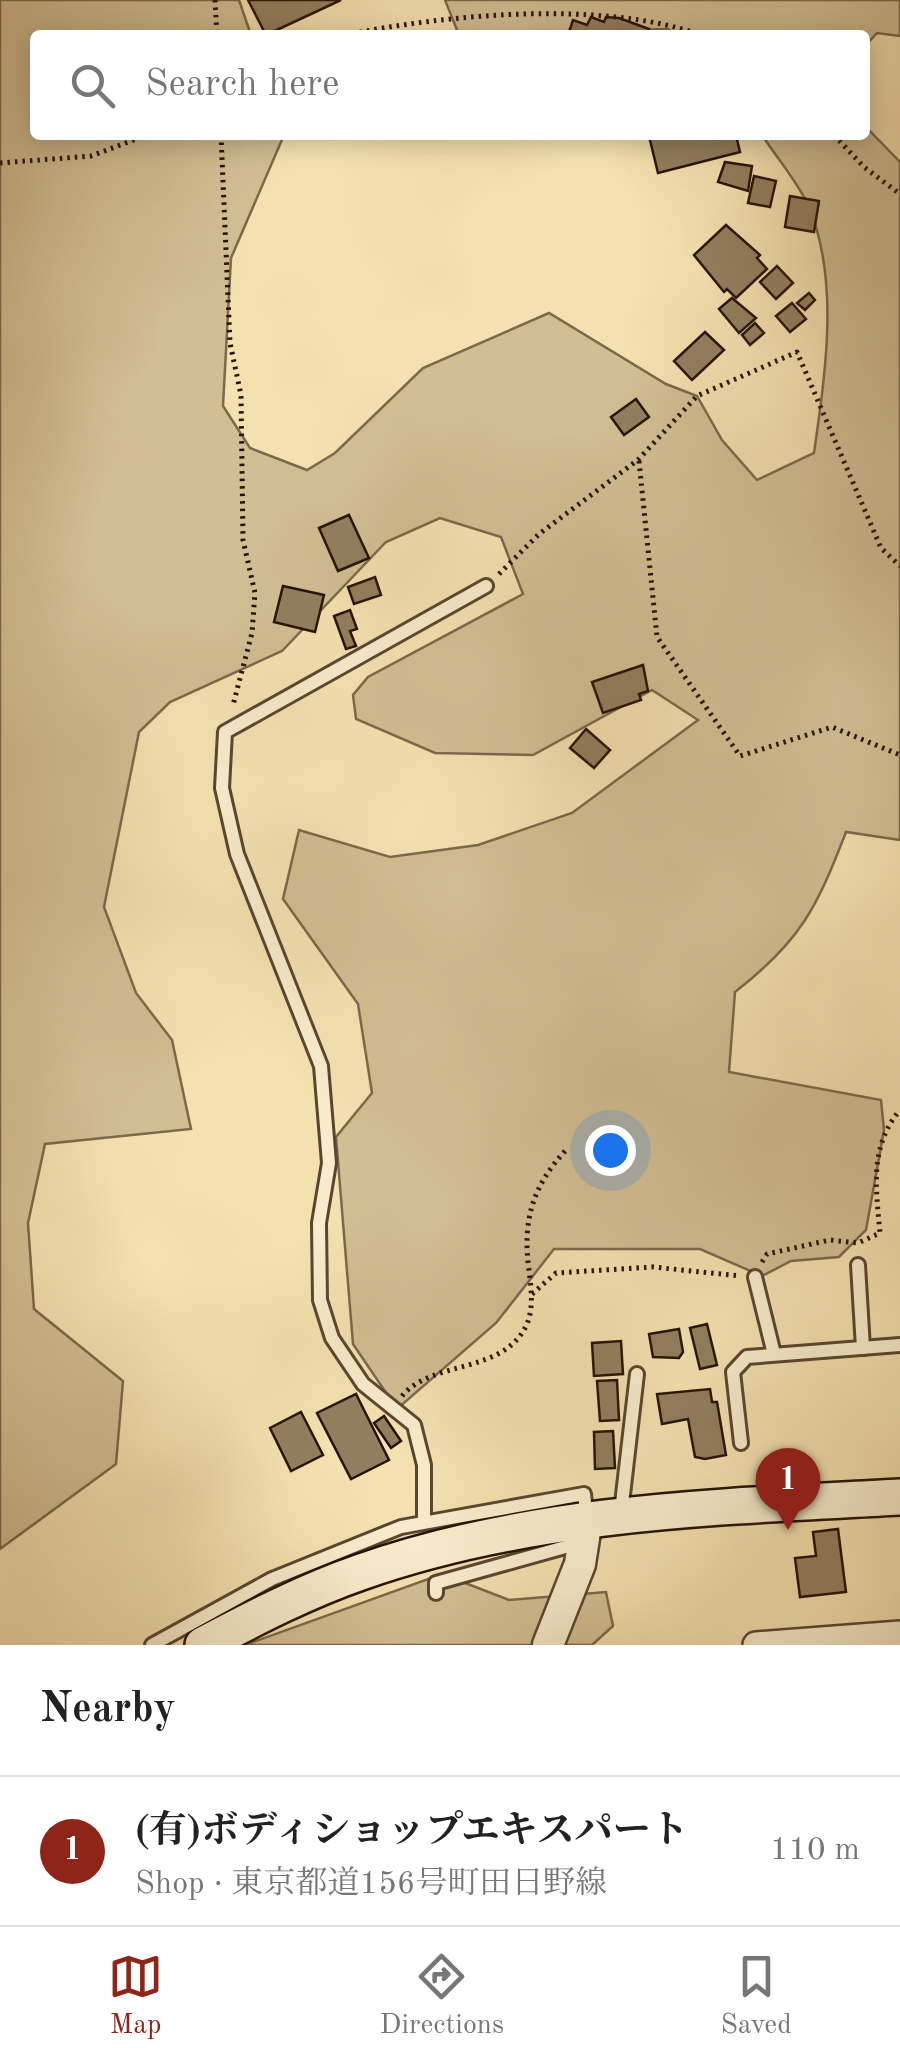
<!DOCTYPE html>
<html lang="en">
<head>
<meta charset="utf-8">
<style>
  :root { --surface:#fff; --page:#f2f2f2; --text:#222; --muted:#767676; --line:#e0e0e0; --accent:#8f2418 }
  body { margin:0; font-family:"Old Standard TT","Noto Serif JP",serif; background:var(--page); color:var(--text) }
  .you { position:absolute; left:610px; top:1150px; width:35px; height:35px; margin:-25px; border:8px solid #fff; border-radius:50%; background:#1a73e8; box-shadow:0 0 0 15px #1a73e833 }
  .badge { display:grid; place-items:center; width:65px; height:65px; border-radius:50%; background:var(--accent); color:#fff; font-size:32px; font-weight:700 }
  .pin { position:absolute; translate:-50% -82px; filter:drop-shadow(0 2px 5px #0008) }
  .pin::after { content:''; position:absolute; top:52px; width:35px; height:30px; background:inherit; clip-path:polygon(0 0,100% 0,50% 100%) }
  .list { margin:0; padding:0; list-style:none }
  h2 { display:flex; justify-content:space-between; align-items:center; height:130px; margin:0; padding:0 40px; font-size:42px }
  h2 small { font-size:32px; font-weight:400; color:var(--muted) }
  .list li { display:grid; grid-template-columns:65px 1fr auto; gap:30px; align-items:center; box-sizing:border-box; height:150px; padding:0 40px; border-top:2px solid var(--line) }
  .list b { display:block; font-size:38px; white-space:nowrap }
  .list p { margin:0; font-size:32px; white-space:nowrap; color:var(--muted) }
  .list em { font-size:32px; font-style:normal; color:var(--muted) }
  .icon { flex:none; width:55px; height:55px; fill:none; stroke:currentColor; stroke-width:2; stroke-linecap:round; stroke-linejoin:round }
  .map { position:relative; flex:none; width:900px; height:1645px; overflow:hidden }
  .search { position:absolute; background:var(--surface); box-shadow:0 5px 25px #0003; left:30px; right:30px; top:30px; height:110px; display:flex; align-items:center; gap:25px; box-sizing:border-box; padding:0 35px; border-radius:10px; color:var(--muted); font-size:38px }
  .sheet { height:280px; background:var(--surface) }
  nav { display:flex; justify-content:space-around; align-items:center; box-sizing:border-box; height:140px; border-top:2px solid var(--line); background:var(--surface); font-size:28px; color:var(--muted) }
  nav a { display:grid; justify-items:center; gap:5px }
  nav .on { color:var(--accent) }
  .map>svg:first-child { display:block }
</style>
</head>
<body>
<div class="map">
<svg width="900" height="1645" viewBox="0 0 900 1645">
  <rect width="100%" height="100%" fill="#f5e1b0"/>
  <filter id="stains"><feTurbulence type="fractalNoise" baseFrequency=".002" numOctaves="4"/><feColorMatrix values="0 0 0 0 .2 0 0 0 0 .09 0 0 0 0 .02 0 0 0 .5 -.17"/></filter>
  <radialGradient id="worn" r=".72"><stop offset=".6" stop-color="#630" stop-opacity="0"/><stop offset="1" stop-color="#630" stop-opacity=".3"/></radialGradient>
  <g fill="#d2be93" stroke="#7c684c" stroke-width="2.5">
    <path d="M0 0H239L251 35H35V135H284L231 258 223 406 250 448 307 470 335 453 423 368 549 313 666 384 697 396 722 440 757 480 814 453C825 374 840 283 809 207 798 182 776 157 762 135H865V126L900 162V840L846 832C817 907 801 941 735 992L729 1072 881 1100 884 1130 866 1230 839 1257 791 1261 762 1276 700 1249H554L496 1323 397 1409 353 1344 336 1137 372 1093 358 1004 283 899 299 830 390 857 478 845 572 813 698 720 652 690 533 755 435 753 356 719 353 695 368 677 523 594 501 537 440 518 386 542 282 651 170 702 139 732 104 907 136 993 172 1040 191 1129 45 1144 28 1223 34 1309 123 1381 116 1464 0 1549Z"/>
    <polygon points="445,0 900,0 900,36 877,33 865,46 865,35 676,35 668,29 459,35"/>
    <polygon points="442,1574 509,1600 606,1592 613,1626 592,1645 245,1645"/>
  </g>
  <g fill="#927e5e" stroke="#261305" stroke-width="2.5">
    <polygon points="248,0 341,0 266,35"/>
    <polygon points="591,17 604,22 606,17 619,18 649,29 646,35 568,35 573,20 587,25"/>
    <polygon points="736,135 740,152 658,173 649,136"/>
    <polygon points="725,162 752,166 748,191 718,182"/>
    <polygon points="754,176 776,181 770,207 748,203"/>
    <polygon points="790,196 819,201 814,232 785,227"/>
    <polygon points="726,225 760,255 757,258 767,269 736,298 727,289 724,292 694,255"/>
    <polygon points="777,266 793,283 776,299 760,282"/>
    <polygon points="809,293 815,300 805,310 797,303"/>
    <polygon points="732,298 756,318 739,333 719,309"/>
    <polygon points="792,303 806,319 790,332 776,316"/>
    <polygon points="755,323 764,333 750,345 742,335"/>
    <polygon points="705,332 724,350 692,380 674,361"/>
    <polygon points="636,399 649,417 624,435 611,417"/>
    <polygon points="349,515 369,558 338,571 319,528"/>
    <polygon points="375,577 381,595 354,604 348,587"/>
    <polygon points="283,586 324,595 315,632 274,622"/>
    <polygon points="350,610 357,629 350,631 356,646 346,649 334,616"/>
    <polygon points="643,665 648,691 639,694 641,700 603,713 592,682"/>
    <polygon points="586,729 610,750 594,768 570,748"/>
    <polygon points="707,1324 717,1365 700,1369 690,1328"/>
    <polygon points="679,1329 683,1352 679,1358 653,1357 649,1334"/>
    <polygon points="621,1341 623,1374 594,1376 592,1343"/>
    <polygon points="617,1380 619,1420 600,1421 597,1381"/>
    <polygon points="710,1389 712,1402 717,1402 726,1455 705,1459 695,1457 688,1419 662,1424 657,1394"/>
    <polygon points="356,1394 389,1460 351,1479 317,1413"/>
    <polygon points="301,1412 323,1455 291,1471 270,1428"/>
    <polygon points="384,1416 401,1441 391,1448 374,1423"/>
    <polygon points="613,1431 615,1468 595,1469 594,1432"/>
    <polygon points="838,1529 846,1592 800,1597 795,1558 816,1556 813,1532"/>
  </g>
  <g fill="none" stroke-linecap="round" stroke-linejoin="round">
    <g stroke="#5a4630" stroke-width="18">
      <g id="service">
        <polyline points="858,1265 863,1348"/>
        <polyline points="755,1277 774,1354"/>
        <polyline points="741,1443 733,1372 747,1357 900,1345"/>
        <polyline points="621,1512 637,1374"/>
        <polyline points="424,1522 424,1465 414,1425 363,1384 332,1338 320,1300 319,1223 329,1163 321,1066 237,854 222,788 225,732 486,586"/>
        <polyline points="436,1593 436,1583 583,1542"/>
        <polyline points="152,1645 272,1579 401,1527 584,1494 587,1519"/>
      </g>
    </g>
    <g stroke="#5a4630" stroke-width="30">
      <polyline id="minor" points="756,1645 900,1634"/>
    </g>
    <g stroke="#5a4630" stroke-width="35">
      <polyline id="tertiary" points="548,1645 580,1564 587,1519"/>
    </g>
    <g stroke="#261305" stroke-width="40">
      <path id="secondary" d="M203 1645C254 1618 306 1591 361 1572 535 1511 718 1507 900 1497"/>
    </g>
    <g stroke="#261305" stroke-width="5" stroke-dasharray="2.5 5" stroke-linecap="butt">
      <polyline points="215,0 217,35"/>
      <path d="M345 35C449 14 603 0 701 35"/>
      <polyline points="221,135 230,343 241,395 243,540 255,593 252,633 233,705"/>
      <polyline points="834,135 864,167 900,194"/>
      <polyline points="0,163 91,156 147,135"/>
      <polyline points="639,461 657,637 740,756 832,727 900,755"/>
      <polyline points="499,574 539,534 638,460 697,396 797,352 881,548 900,566"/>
      <path d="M762 1262 767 1254 830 1240 858 1243 880 1233C876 1188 869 1147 900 1110"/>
      <polyline points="532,1294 556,1273 653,1267 741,1276"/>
      <path d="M402 1396C433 1359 504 1375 527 1324 534 1307 531 1287 529 1270 522 1220 533 1185 567 1149"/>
    </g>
    <use href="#service" stroke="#f8eccc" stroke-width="12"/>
    <use href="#minor" stroke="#f8eccc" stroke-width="25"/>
    <use href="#tertiary" stroke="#f8eccc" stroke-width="30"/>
    <use href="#secondary" stroke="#f8eccc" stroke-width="35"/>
  </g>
  <rect width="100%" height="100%" filter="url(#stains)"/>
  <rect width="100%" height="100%" fill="url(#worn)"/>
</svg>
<div class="you"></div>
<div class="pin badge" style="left:788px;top:1530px">1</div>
<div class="search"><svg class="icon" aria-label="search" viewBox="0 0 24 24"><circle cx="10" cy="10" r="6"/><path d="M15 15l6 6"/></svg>Search here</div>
</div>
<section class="sheet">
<h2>Nearby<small></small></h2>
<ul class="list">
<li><span class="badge">1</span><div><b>(有)ボディショップエキスパート</b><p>Shop · 東京都道156号町田日野線</p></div><em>110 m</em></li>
</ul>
</section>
<nav>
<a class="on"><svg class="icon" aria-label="map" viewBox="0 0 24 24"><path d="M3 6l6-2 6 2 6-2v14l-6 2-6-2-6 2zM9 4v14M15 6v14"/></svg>Map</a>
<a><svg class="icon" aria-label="directions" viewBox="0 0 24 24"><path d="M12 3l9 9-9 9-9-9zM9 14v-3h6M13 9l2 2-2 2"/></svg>Directions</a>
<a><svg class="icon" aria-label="saved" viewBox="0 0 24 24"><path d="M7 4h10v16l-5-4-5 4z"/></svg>Saved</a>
</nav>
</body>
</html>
